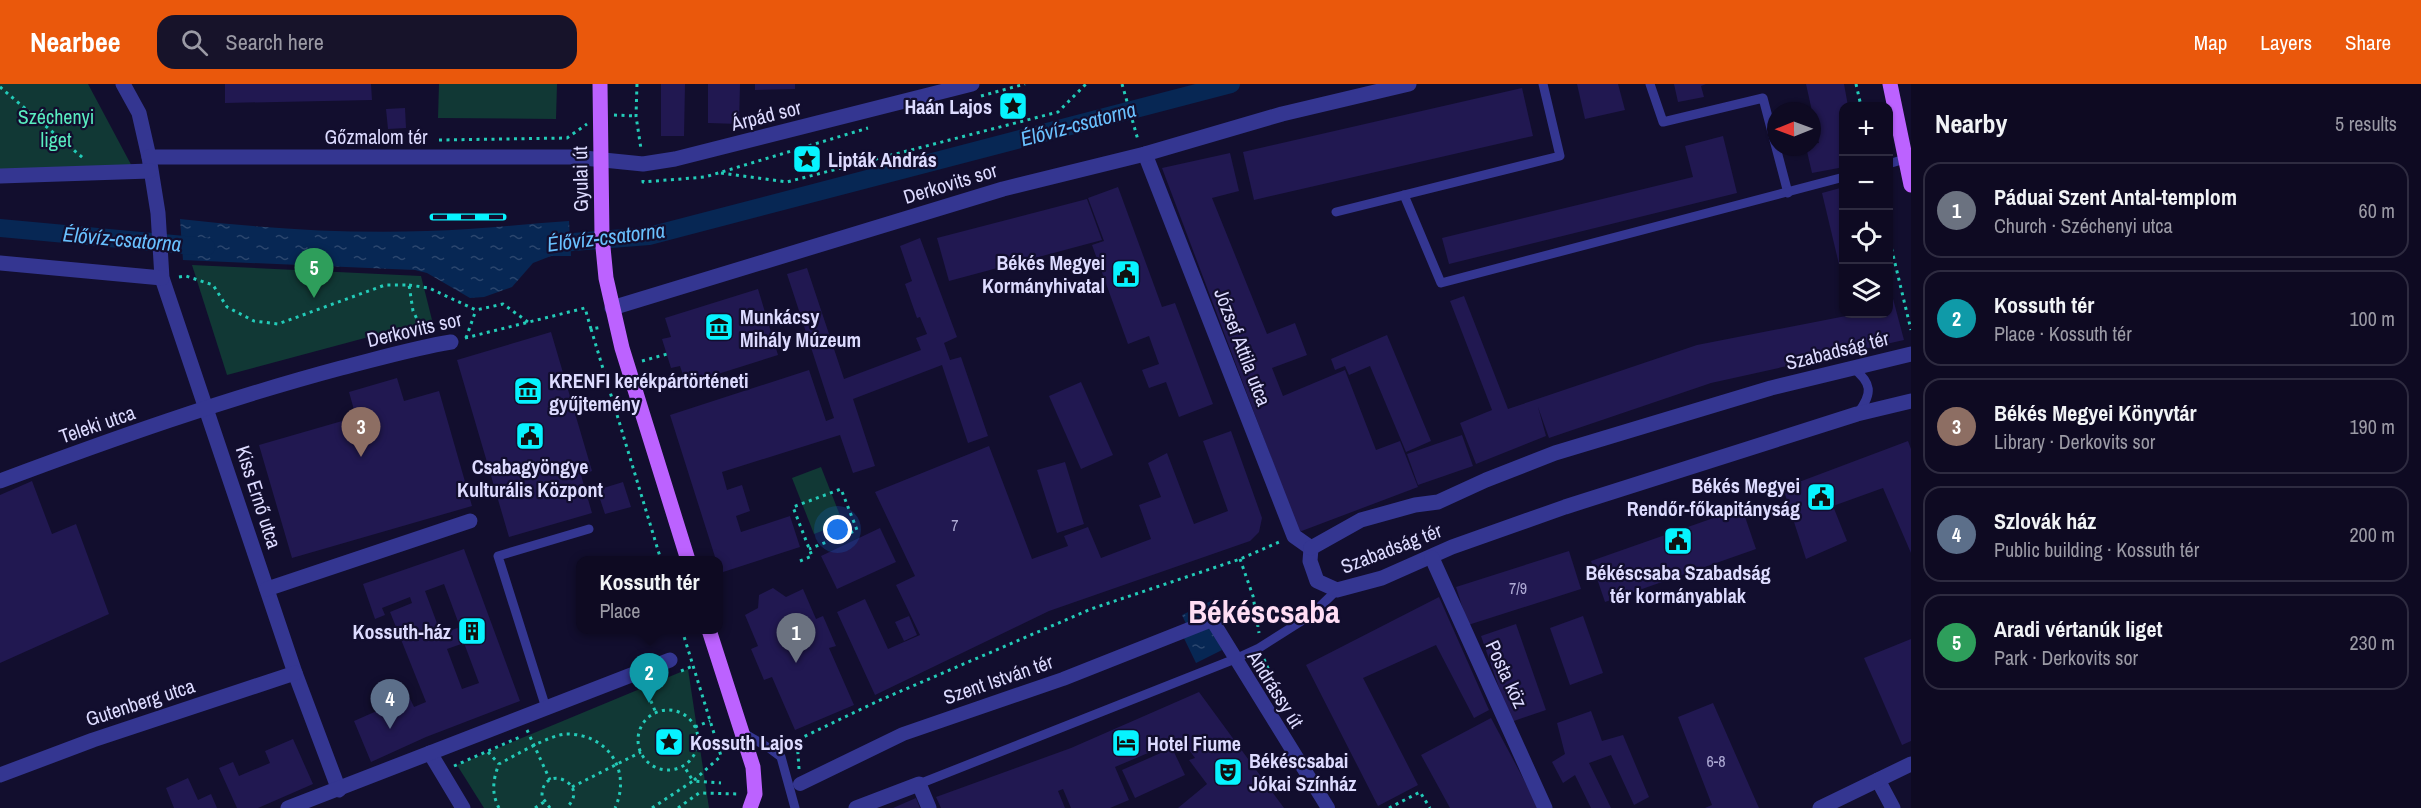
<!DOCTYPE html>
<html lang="en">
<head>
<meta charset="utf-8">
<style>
  :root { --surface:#0e0a22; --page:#17132a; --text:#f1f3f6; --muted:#9b9aa5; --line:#2e2b40; --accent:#ea580c }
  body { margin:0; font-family:"Archivo Narrow",sans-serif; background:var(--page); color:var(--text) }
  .controls { position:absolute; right:18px; top:18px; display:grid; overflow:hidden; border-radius:12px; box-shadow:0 2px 4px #0004 }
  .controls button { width:54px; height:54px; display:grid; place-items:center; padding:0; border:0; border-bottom:2px solid var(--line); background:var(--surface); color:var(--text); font:30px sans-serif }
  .compass { position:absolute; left:1767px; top:18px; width:54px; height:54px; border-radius:50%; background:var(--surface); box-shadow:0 2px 4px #0004; rotate:269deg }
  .you { position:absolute; left:838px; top:446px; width:21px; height:21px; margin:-15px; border:4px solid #fff; border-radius:50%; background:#1a73e8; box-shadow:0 0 0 9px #1a73e833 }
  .badge { display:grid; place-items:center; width:39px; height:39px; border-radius:50%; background:var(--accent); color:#fff; font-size:20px; font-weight:700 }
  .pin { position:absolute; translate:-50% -50px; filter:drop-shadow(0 2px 3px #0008) }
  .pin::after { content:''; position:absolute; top:32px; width:21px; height:18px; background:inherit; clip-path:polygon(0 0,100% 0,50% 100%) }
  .popup { position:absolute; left:576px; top:472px; width:147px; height:78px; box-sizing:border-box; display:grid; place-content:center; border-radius:12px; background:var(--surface); filter:drop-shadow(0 2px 4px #0005); font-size:20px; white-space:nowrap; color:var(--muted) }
  .popup b { font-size:22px; color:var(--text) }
  .popup::after { content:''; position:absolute; left:50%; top:100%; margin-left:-12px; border:12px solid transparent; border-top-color:var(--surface) }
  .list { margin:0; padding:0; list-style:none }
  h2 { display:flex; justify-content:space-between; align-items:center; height:78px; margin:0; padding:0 24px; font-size:26px }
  h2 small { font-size:20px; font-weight:400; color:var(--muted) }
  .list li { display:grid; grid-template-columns:39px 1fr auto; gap:18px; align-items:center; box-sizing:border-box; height:96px; margin:0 12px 12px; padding:0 12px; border:2px solid var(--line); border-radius:18px }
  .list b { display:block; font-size:22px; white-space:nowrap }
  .list p { margin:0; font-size:20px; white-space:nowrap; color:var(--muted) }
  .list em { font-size:20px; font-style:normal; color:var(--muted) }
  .icon { flex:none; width:33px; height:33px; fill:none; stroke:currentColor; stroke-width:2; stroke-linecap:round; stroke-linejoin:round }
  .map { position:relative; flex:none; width:1911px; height:724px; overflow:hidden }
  header { display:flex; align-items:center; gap:36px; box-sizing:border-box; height:84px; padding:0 30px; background:var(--accent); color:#fff }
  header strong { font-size:28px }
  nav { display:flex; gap:33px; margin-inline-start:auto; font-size:21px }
  .search { width:420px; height:54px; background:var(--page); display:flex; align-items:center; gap:15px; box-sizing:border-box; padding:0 21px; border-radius:18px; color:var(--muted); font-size:22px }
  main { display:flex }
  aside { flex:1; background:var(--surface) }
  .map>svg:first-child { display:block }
</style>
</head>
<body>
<header>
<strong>Nearbee</strong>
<div class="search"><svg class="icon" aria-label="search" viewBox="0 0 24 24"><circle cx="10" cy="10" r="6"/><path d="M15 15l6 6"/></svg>Search here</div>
<nav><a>Map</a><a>Layers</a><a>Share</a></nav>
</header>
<main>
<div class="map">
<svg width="1911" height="724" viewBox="0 0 1911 724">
  <defs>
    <pattern id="water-ripples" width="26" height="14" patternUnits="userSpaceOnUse" patternTransform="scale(1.5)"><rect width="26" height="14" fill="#072754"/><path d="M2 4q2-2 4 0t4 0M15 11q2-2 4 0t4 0" fill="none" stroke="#2b466e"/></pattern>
  </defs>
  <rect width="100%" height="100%" fill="#120e2e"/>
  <g fill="#113835">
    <polygon points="0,0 88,0 135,88 0,86"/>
    <polygon points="439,0 557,0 556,35 438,34"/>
    <polygon points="192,181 421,192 432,236 227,291"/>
    <polygon points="821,383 843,439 814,450 792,394"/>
    <polygon points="688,585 709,724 484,724 457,681"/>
  </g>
  <g fill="url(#water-ripples)">
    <path d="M180 135C262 144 345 150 427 147 475 146 522 140 569 137L571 172H551L533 179 512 203 484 213 470 214 427 189 415 186 183 176Z"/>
    <polygon points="1213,516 1224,539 1212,545 1222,566 1196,579 1181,548 1188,544 1182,531"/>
  </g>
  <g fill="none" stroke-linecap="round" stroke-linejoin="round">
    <g stroke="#072754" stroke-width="18">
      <polyline points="0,144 206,163"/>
      <polyline points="548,160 649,152 1231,0"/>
    </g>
  </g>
  <g fill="#211851" fill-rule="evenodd">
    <polygon points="225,0 371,0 372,16 225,19"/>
    <polygon points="661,0 685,0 684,52 661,52"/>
    <polygon points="708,0 740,0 739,40 708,39"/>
    <polygon points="755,0 795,0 795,5 755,6"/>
    <polygon points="1577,0 1618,0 1625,26 1585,35"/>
    <polygon points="1674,0 1706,0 1701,2 1704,13 1678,18"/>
    <polygon points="1806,0 1844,0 1848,22 1844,22 1844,83 1812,89 1806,63 1812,63 1812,60 1819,59"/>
    <polygon points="1522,4 1533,52 1254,116 1243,68"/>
    <polygon points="405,24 406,44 388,45 386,25"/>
    <polygon points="1723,52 1737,109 1449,180 1442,154 1693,93 1685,62"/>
    <polygon points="1230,69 1239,107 1212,114 1267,250 1295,239 1307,271 1272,284 1283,312 1345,286 1376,366 1400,357 1418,403 1299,448 1162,84"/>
    <polygon points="1118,103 1162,223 1175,219 1213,320 1179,333 1166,298 1149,304 1142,286 1159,280 1149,252 1128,260 1092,161 1104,157 1088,114"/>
    <polygon points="1844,103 1844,197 1843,197 1822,109"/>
    <polygon points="1087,115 1102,156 949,197 937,154"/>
    <polygon points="920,154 957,253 944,259 950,276 961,273 988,352 968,359 942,281 853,315 875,382 853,389 840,351 722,388 727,406 742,401 750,427 736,432 741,448 790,432 800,463 720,489 718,476 716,476 670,331 809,286 826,337 834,334 787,190 807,184 844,295 921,266 916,254 927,250 920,233 917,234 905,200 912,197 900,162"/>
    <polygon points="1888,196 1904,256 1711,299 1549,354 1538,323 1546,352 1476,380 1460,339 1492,326 1450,217 1464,212 1508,325 1697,261 1851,231 1850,230 1888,230"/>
    <polygon points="758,205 778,271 686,300 680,282 671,284 662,255 671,253 665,234"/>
    <polygon points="551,248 592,387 581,391 592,429 509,453 457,276"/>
    <polygon points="1387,251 1431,357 1406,368 1370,282 1349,291 1345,282 1335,286 1331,275"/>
    <polygon points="397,294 404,317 439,307 472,422 292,474 259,361 356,333 349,308"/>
    <polygon points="1081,298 1113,371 1081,385 1049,312"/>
    <polygon points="1231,347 1262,434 1259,448 1250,457 1049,527 875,611 837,528 865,515 888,565 920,551 896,501 915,492 875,408 989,362 1032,475 1068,462 1064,452 1088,443 1101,474 1151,455 1139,421 1161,413 1148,379 1167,369 1194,440 1228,427 1203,357"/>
    <polygon points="1462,351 1473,382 1418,401 1407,370"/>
    <polygon points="1908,357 1911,365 1911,469 1883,404 1833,422 1847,457 1806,475 1783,404"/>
    <polygon points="1065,378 1084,440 1057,449 1037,386"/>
    <polygon points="32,397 52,450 76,440 109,530 0,579 0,411"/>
    <polygon points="623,398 631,423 605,430 597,406"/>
    <polygon points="1742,424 1756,465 1605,518 1591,477"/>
    <polygon points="880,444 896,478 837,505 821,472"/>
    <path d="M464 465 520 617 426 653 371 678 354 637 379 626 376 618 406 606 414 623 426 618 390 528 412 519 410 513 382 524 385 531 375 535 363 500ZM444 500 460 543 441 550 425 507ZM464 559 479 599 462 605 447 565Z"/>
    <polygon points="1569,467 1581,505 1468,541 1456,503"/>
    <polygon points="773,504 786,513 803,505 816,535 823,532 836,562 829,564 854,621 795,646 772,593 764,596 751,565 758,562 745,531 758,524 759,511"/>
    <polygon points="1439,513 1489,626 1474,634 1436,561 1363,594 1418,701 1378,722 1306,581"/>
    <polygon points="909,532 917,551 904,557 895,538"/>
    <polygon points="1583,532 1603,589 1570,601 1550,544"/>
    <polygon points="1516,540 1546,626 1511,638 1481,552"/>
    <polygon points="1911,555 1911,657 1902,661 1864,574"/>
    <polygon points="1199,608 1284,724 1178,724 1207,700 1189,676 1195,674 1181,655 1115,683 1129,716 1110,724 1071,724 1063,705 1058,707 1065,724 941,724 936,713 1071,664"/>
    <polygon points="1713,619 1759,724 1705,724 1712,721 1678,633"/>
    <polygon points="1591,627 1602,657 1623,651 1649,713 1634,721 1611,671 1589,679 1611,724 1591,724 1575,691 1563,699 1552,678 1565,670 1557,639"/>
    <polygon points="1491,634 1539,724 1450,724 1421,671"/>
    <polygon points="293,655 313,700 258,724 237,724 219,684 233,678 239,692 270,679 265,667"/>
    <polygon points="1172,664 1185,691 1135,714 1122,686"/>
    <polygon points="188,694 198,716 211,710 217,724 174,724 166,704"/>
    <polygon points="916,714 920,724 893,724"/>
  </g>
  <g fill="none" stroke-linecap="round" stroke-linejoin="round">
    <g stroke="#23cbb8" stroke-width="3" stroke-dasharray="3 4.5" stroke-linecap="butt">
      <polyline points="637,0 636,32 641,65"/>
      <polyline points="1122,0 1138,56"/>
      <polyline points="1856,0 1861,22"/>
      <polyline points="0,3 83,74"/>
      <polyline points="981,12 1025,0"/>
      <polyline points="614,31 636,32"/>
      <polyline points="439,56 567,54 587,40"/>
      <polyline points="721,89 787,98 1058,28 1086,0"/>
      <polyline points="643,96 643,98 705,93 868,44"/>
      <polyline points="1888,150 1911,246"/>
      <polyline points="179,193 186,192 213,201 227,223 254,237 278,240 385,201 409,201 413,227 424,249"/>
      <polyline points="409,201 429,204 476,226 503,220 528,238"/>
      <polyline points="591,245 661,476"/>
      <polyline points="465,254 585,224 591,245 602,243"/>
      <polyline points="466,254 476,226"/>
      <polyline points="642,277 667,270"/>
      <polyline points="1240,475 1253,512 1259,549"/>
      <polyline points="800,477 812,472 793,423 841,405 857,446 809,465"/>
      <polyline points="682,546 721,672 693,697 684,682"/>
      <polyline points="1264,575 1284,621"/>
      <polyline points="681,587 693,582"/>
      <polyline points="645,603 656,629"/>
      <circle cx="668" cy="656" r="30"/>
      <polyline points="695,643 710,637"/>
      <polyline points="527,646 550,696"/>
      <polyline points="488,668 499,680"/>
      <polyline points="454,682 522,652"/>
      <polyline points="799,685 797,656 878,617 1091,525 1240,475 1279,458"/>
      <polyline points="572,703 641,668"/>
      <path d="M499 724C491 709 493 695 499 680 514 672 551 650 567 650 608 650 632 687 615 724"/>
      <polyline points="535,724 544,718"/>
      <path d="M550 724 542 713C541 677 593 700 566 724"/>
      <polyline points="652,724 693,697 721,699"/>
      <polyline points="678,724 699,709 739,710"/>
      <polyline points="1389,724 1420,708 1430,724"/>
    </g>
    <g stroke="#343691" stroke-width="9">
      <polyline points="1650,0 1663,38 1763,14 1788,109"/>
      <polyline points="1888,80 1905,75"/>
      <polyline points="1404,111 1441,199 1844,93"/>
      <polyline points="1336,128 1560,72 1543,0"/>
      <path d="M1853 284C1872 299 1873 309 1858 329"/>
      <polyline points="546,624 498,472 589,445"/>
      <polyline points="742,648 769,664 781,673 795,724"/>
      <polyline points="919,700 1235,575 1259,564 1311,531 1337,506"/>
    </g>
    <polyline stroke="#343691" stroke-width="14" points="800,700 903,650 1063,595 1212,536 1328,724"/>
    <g stroke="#343691" stroke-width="15">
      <polyline points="123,0 139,29 149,73 158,129 162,194 295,589 339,706"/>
      <polyline points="1145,70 1294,452 1311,464"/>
      <polyline points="149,73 574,73 643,80 675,75 972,0"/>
      <polyline points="0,92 150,87"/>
      <polyline points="0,179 162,194"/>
      <polyline points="612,224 1003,105 1145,70 1282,30 1409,0"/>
      <path d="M0 397C112 355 225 315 341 284 377 275 414 264 451 258"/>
      <polyline points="1311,464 1310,477 1317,497 1337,506 1382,494 1452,463 1565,423 1857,330 1911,317"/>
      <polyline points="1311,464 1361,436 1415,421 1438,418 1486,396 1555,369 1771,304 1911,270"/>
      <polyline points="1432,474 1545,724"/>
      <polyline points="267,505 470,437"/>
      <polyline points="430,669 463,724"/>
      <polyline points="0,691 93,656 295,589"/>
      <polyline points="1878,696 1893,724"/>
      <polyline points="288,724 670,576"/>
      <polyline points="856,724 919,700 929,724"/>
      <polyline points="1820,724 1911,680"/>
    </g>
    <g stroke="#bc62ff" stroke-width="15">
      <polyline points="600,0 602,153 606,194 622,264 688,476"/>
      <polyline points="1890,0 1911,101"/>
      <polyline points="709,546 753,683 755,710 750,724"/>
    </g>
    <g stroke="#07f3ff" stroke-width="7">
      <polyline id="rail" points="433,133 503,133"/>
    </g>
    <use href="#rail" stroke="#120e2e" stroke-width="4.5" stroke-dasharray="14" stroke-linecap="butt"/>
  </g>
  <defs>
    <g id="sight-square" transform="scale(1.5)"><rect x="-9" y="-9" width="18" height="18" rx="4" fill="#07f3ff" stroke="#120e2e"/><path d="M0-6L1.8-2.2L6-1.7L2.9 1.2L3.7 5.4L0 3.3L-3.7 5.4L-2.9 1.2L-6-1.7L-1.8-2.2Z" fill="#111"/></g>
    <g id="civic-square" transform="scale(1.5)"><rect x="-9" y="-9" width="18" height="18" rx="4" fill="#07f3ff" stroke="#120e2e"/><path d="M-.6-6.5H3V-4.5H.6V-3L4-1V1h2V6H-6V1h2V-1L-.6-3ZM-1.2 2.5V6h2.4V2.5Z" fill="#111"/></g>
    <g id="museum-square" transform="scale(1.5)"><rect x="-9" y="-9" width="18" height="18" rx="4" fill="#07f3ff" stroke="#120e2e"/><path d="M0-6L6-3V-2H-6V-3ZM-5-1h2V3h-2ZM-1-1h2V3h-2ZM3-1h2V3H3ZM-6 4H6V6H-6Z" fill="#111"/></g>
    <g id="building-square" transform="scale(1.5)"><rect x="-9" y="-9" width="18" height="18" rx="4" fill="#07f3ff" stroke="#120e2e"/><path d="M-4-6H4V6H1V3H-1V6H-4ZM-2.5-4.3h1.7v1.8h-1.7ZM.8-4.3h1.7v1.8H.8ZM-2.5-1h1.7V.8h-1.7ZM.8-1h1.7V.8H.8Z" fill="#111"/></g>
    <g id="hotel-square" transform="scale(1.5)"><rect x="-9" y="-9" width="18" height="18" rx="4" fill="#07f3ff" stroke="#120e2e"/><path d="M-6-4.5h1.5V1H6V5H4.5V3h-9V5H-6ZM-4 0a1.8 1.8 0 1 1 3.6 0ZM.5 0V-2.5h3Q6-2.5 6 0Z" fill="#111"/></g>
    <g id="theatre-square" transform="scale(1.5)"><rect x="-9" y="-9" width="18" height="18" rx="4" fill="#07f3ff" stroke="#120e2e"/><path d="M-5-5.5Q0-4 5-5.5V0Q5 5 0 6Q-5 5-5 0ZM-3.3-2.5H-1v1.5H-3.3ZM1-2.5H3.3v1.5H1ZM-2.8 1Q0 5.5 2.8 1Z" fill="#111"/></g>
  </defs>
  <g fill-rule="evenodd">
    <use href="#sight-square" x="1013" y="22"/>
    <use href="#sight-square" x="807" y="75"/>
    <use href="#civic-square" x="1126" y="190"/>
    <use href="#museum-square" x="719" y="243"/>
    <use href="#museum-square" x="528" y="307"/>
    <use href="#civic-square" x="530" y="352"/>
    <use href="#civic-square" x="1821" y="413"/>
    <use href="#civic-square" x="1678" y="457"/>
    <use href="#building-square" x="472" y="547"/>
    <use href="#sight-square" x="669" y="658"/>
    <use href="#hotel-square" x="1126" y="659"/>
    <use href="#theatre-square" x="1228" y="688"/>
  </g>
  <g text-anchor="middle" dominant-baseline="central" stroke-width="4.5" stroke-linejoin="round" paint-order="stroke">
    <g font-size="16" fill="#aeaad4">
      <text x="955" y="441">7</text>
      <text x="1518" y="504">7/9</text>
      <text x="1716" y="677">6-8</text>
    </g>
    <g font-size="20" font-weight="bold" fill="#dddbff" stroke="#120e2e" text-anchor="start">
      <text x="992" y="22" text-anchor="end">Haán Lajos</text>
      <text x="828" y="75">Lipták András</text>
      <text x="1105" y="178" text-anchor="end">Békés Megyei<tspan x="1105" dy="23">Kormányhivatal</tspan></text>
      <text x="740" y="232">Munkácsy<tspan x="740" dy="23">Mihály Múzeum</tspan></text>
      <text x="549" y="296">KRENFI kerékpártörténeti<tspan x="549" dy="23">gyűjtemény</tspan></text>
      <text x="530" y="382" text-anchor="middle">Csabagyöngye<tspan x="530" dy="23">Kulturális Központ</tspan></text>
      <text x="1800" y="401" text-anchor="end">Békés Megyei<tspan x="1800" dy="23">Rendőr-főkapitányság</tspan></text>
      <text x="1678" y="488" text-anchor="middle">Békéscsaba Szabadság<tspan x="1678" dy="23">tér kormányablak</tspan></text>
      <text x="451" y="547" text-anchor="end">Kossuth-ház</text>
      <text x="690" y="658">Kossuth Lajos</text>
      <text x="1147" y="659">Hotel Fiume</text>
      <text x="1249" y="676">Békéscsabai<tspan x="1249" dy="23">Jókai Színház</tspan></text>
    </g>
    <g font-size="20" fill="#dddbff" stroke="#120e2e">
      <text transform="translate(766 31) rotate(-14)">Árpád sor</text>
      <text x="376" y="52">Gőzmalom tér</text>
      <text transform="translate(580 95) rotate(-91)">Gyulai út</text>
      <text transform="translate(950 99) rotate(-17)">Derkovits sor</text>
      <text transform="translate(414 245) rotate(-13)">Derkovits sor</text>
      <text transform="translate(1243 263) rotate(69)">József Attila utca</text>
      <text transform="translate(1837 266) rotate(-14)">Szabadság tér</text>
      <text transform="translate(97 340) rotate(-19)">Teleki utca</text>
      <text transform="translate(259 413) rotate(72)">Kiss Ernő utca</text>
      <text transform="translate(1391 464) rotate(-21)">Szabadság tér</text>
      <text transform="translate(1507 590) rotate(65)">Posta köz</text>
      <text transform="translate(998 595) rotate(-19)">Szent István tér</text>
      <text transform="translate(1276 605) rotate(58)">Andrássy út</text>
      <text transform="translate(140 618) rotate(-18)">Gutenberg utca</text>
    </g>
    <g font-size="20" fill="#59edc0" stroke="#120e2e">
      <text x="56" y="32">Széchenyi<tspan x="56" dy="23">liget</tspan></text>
    </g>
    <g font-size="21" font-style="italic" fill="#69c1ff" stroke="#120e2e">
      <text transform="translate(1078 40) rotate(-15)">Élővíz-csatorna</text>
      <text transform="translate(606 153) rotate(-7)">Élővíz-csatorna</text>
      <text transform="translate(122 155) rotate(5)">Élővíz-csatorna</text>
    </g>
    <g font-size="32" font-weight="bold" fill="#ffddf4" stroke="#120e2e">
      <text x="1264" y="527">Békéscsaba</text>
    </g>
  </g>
</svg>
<div class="controls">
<button>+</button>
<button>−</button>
<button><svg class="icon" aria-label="locate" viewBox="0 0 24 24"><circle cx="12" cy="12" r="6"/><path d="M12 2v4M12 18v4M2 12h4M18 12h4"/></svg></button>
<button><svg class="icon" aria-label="layers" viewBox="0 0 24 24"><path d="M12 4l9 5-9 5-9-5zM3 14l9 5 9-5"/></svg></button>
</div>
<svg class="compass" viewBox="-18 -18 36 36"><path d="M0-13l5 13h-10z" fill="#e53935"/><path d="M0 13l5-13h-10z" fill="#9b9aa5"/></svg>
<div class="you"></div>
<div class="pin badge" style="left:796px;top:579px;background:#6b7280">1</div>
<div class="pin badge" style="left:649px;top:619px;background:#0f9aa8">2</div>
<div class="popup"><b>Kossuth tér</b>Place</div>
<div class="pin badge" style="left:361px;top:373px;background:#8d6e63">3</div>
<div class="pin badge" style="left:390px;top:645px;background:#5c6f8a">4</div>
<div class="pin badge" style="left:314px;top:214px;background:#2e9e5b">5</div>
</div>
<aside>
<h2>Nearby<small>5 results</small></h2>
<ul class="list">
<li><span class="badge" style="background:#6b7280">1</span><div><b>Páduai Szent Antal-templom</b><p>Church · Széchenyi utca</p></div><em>60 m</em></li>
<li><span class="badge" style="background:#0f9aa8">2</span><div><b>Kossuth tér</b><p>Place · Kossuth tér</p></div><em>100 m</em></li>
<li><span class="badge" style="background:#8d6e63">3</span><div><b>Békés Megyei Könyvtár</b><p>Library · Derkovits sor</p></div><em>190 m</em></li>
<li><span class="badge" style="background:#5c6f8a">4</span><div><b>Szlovák ház</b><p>Public building · Kossuth tér</p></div><em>200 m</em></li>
<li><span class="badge" style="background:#2e9e5b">5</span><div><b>Aradi vértanúk liget</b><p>Park · Derkovits sor</p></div><em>230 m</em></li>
</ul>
</aside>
</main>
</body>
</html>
